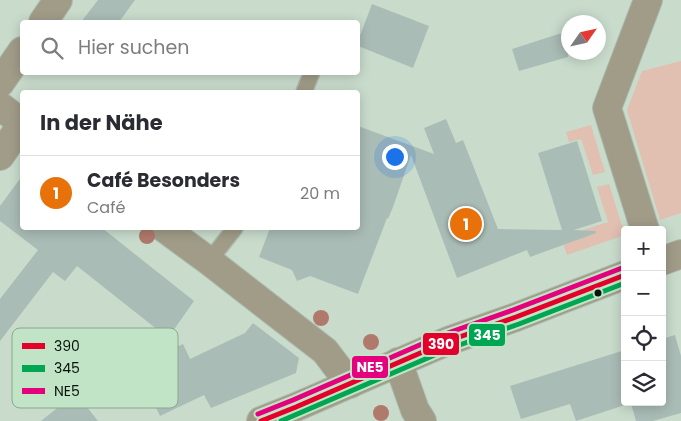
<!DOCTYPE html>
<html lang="de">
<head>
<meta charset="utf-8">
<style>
  :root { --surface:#fff; --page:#f2f2f3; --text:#2b2b33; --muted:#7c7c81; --line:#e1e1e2; --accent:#2563eb }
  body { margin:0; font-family:Poppins,sans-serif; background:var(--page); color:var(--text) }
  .controls { position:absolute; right:15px; bottom:15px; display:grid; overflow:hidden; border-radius:5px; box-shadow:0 2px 12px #0003 }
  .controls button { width:45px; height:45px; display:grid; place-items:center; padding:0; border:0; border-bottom:1px solid var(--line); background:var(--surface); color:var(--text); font:25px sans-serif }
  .compass { position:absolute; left:561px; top:15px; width:45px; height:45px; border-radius:50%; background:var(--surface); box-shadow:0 2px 12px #0003; rotate:56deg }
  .you { position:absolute; left:394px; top:156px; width:18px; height:18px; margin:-12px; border:4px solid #fff; border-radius:50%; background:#1a73e8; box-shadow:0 0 0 8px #1a73e833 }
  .badge { display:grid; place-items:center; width:32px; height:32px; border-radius:50%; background:var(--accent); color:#fff; font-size:16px; font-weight:700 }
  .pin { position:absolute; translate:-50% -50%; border:2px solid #fff; box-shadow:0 1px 5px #0006 }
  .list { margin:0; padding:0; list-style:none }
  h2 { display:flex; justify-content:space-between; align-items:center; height:65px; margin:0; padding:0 20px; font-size:21px }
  h2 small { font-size:16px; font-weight:400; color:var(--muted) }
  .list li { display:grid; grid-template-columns:32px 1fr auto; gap:15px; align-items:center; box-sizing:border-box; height:75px; padding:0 20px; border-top:1px solid var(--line) }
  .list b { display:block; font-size:19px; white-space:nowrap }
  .list p { margin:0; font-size:16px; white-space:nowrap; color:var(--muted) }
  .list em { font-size:16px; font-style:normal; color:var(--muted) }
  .icon { flex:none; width:28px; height:28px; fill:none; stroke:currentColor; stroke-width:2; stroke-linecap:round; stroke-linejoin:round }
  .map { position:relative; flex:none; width:681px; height:421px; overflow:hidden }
  .search { position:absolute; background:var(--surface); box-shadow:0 2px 12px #0003; left:20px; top:20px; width:340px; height:55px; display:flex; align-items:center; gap:12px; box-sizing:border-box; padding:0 18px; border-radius:5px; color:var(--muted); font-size:19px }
  .panel { position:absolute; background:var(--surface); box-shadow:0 2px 12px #0003; left:20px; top:90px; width:340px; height:140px; border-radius:5px }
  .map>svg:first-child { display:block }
</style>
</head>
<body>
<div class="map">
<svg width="681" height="421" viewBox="0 0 681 421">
  <rect width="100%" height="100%" fill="#c9dccc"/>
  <g fill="#e1c0b2">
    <polygon points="681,61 681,213 660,220 627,110 642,71"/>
    <polygon points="591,125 605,172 593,175 581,139 569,142 566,132"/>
    <polygon points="609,184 625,235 567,255 561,237 608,222 597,187"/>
  </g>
  <g fill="#aabcb6">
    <polygon points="98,0 135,0 119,22 81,22"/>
    <polygon points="372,4 429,26 413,68 358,46 358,41"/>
    <polygon points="568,31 568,57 519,71 512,49"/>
    <polygon points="446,119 456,143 463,140 498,229 562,230 538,153 577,141 602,221 574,230 596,231 596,233 530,257 527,250 457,278 411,155 393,207 388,219 387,218 358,294 310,276 297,281 292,270 259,257 270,228 358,228 358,126 434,154 424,128"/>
    <polygon points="22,176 22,228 102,228 194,301 168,338 77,266 65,281 53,272 0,341 0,299 38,250 0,221 0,206"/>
    <polygon points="253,323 299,358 296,373 211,408 204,395 160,416 136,366 183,344 190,359 245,333"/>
    <polygon points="675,335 681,356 681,413 653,421 636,421 631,403 576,421 570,404 521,419 510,386 625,350 625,402 662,402 662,339"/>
    <polygon points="76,393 98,421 41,421"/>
  </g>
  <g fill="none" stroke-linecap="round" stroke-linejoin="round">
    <g stroke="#acbaae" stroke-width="18">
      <g id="service">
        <polyline points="304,92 312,72"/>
        <polyline points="209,261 235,228"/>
      </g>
    </g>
    <g stroke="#acbaae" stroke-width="30">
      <g id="minor">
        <polyline points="43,22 58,0"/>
        <polyline points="0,83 22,51"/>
        <polyline points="0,106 22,123"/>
        <polyline points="0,156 22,124"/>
        <polyline points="164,228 209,261 325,351 350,384"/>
        <polyline points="645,230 607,108 648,0"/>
        <polyline points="398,362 415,410 422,421"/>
      </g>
    </g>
    <g stroke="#acbaae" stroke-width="30">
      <g id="tertiary">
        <polyline points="662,261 681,254"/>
        <polyline points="261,421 296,407 448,341 516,317 625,275"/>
      </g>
    </g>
    <use href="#service" stroke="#a09c88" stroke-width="15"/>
    <use href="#minor" stroke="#a09c88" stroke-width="28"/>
    <use href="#tertiary" stroke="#a09c88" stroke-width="28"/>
    <g stroke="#c1e4c6" stroke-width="9">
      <polyline id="bus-1" points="261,421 296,407 448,341 516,317 625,275"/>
    </g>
    <g stroke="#c1e4c6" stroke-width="9">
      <polyline id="bus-2" points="281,421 451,348 519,324 625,283"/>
    </g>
    <g stroke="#c1e4c6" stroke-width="9">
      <polyline id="bus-3" points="258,414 293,400 445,334 513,310 622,268"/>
    </g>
    <use href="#bus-1" stroke="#e4002b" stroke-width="5"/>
    <use href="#bus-2" stroke="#00a651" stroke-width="5"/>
    <use href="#bus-3" stroke="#e5007d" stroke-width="5"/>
  </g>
  <g fill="#af796c">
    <circle cx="147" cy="236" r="8"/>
    <circle cx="321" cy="318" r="8"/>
    <circle cx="371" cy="342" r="8"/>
    <circle cx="381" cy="413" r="8"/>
  </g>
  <circle fill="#08140a" stroke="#c1e4c6" stroke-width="2" cx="598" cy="293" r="4.5"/>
  <rect x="12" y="328" width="166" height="80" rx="8" fill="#c1e4c6" stroke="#8aa68e" stroke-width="1"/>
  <rect x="22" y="343" width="23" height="6" fill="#e4002b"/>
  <rect x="22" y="365" width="23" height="7" fill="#00a651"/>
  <rect x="22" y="388" width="23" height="6" fill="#e5007d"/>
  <g font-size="14" fill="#08140a">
    <text x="54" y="351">390</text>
    <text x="54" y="373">345</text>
    <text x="54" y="396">NE5</text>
  </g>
  <g stroke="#c1e4c6" stroke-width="2">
    <rect x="468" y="323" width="38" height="24" rx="5" fill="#00a651"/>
    <rect x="422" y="332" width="38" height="24" rx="5" fill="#e4002b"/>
    <rect x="351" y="355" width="38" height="24" rx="5" fill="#e5007d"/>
  </g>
  <g font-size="14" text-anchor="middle" font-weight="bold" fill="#fff">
    <text x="487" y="340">345</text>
    <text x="441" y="349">390</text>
    <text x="370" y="372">NE5</text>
  </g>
</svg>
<div class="controls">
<button>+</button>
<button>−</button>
<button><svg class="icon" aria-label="locate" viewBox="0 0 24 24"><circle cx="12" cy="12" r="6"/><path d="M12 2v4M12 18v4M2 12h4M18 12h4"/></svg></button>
<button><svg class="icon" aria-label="layers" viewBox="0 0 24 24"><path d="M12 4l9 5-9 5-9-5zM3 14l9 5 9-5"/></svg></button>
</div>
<svg class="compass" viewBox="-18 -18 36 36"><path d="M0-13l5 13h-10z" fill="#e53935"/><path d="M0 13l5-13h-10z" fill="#7c7c81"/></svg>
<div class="you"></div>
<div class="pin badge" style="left:466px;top:224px;background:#e8710a">1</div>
<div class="search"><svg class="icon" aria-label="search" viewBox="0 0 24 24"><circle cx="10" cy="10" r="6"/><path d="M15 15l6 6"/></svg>Hier suchen</div>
<section class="panel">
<h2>In der Nähe<small></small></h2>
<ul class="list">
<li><span class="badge" style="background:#e8710a">1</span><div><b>Café Besonders</b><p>Café</p></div><em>20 m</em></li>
</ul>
</section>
</div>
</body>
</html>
